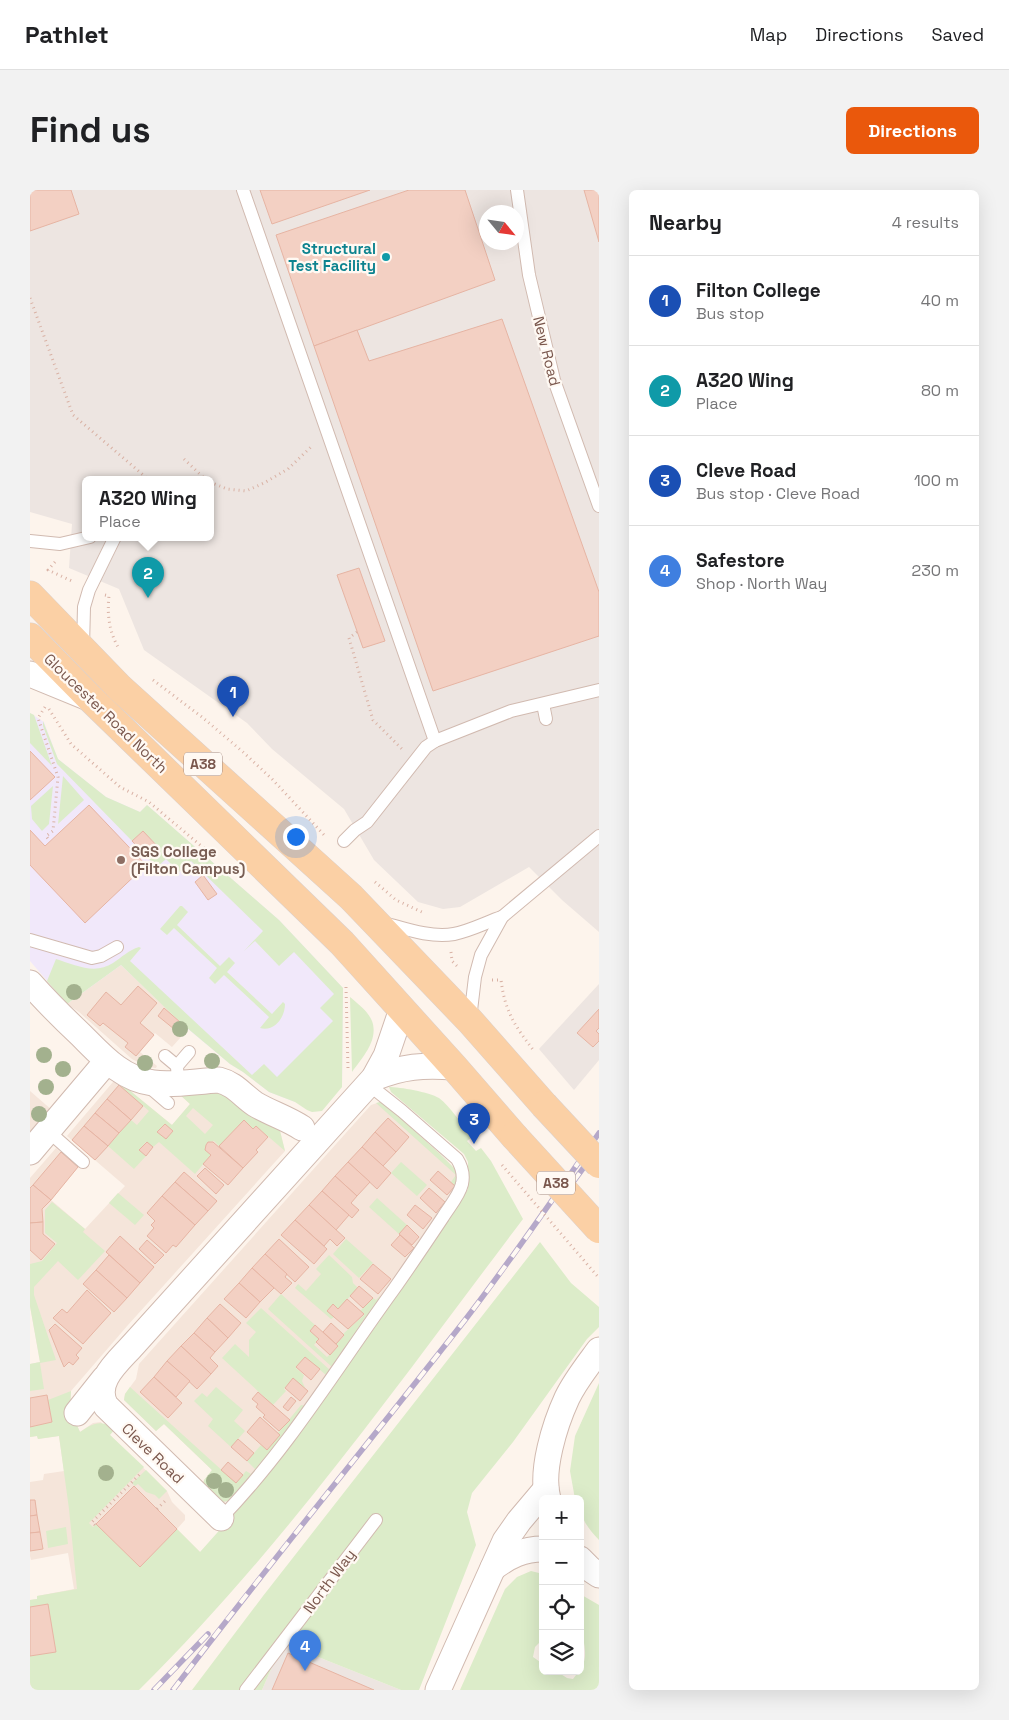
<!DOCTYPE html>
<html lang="en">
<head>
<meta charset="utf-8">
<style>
  :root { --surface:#fff; --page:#f2f2f2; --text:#202124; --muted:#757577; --line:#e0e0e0; --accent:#ea580c }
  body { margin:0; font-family:"Space Grotesk",sans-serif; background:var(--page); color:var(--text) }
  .controls { position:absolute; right:15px; bottom:15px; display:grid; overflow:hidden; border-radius:8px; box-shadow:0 5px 20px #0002 }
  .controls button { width:45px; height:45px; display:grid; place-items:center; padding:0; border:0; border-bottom:1px solid var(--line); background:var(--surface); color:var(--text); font:25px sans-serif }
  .compass { position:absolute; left:449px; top:15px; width:45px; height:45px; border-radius:50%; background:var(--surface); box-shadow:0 5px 20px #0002; rotate:119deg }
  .you { position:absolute; left:265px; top:646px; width:18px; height:18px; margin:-12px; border:4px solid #fff; border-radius:50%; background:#1a73e8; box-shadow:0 0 0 8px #1a73e833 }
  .badge { display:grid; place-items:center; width:32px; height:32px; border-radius:50%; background:var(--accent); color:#fff; font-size:16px; font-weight:700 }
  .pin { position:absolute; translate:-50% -41px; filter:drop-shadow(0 1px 2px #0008) }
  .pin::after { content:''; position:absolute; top:26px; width:18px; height:15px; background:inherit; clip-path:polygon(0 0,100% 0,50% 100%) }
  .popup { position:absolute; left:52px; top:286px; width:132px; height:65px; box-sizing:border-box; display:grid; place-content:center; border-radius:8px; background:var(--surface); filter:drop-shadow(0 1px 4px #0005); font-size:16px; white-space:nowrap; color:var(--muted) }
  .popup b { font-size:19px; color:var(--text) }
  .popup::after { content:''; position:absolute; left:50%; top:100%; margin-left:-10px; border:10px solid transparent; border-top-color:var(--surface) }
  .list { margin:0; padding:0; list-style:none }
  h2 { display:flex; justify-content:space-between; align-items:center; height:65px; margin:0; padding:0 20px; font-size:21px }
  h2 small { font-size:16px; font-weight:400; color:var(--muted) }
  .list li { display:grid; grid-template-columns:32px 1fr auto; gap:15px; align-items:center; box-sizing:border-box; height:90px; padding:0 20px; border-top:1px solid var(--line) }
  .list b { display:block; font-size:19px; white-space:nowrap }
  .list p { margin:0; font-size:16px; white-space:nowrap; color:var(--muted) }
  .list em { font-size:16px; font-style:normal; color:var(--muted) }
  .icon { flex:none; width:28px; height:28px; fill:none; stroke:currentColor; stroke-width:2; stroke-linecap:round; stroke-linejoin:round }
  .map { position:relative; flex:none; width:569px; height:1500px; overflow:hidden; border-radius:8px }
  header { display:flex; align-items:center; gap:30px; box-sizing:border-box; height:70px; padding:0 25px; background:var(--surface); border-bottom:1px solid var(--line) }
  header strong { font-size:24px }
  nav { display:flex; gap:28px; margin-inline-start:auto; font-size:18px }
  .intro { display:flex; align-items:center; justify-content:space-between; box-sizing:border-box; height:120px; padding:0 30px }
  h1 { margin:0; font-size:35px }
  .button { padding:12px 22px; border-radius:8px; background:var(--accent); color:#fff; font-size:18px; font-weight:700 }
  main { display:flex; gap:30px; padding:0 30px }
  aside { flex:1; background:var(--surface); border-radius:8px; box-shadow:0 5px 20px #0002 }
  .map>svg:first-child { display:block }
</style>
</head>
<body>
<header>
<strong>Pathlet</strong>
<nav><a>Map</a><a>Directions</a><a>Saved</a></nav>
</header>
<div class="intro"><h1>Find us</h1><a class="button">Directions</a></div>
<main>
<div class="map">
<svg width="569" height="1500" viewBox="0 0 569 1500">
  <rect width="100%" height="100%" fill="#fdf4ec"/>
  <g fill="#f5e5da">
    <polygon points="91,775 158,839 142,857 125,843 110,862 127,876 126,878 117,877 102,869 49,822 37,814"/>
    <polygon points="85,891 98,899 142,935 160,914 148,903 249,937 255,961 98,1135 41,1201 40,1220 50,1242 63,1233 71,1232 80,1245 137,1301 142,1312 155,1325 155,1330 147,1339 170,1362 0,1500 0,1410 7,1409 7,1406 44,1399 38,1363 1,1370 0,1366 0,1292 13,1290 14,1284 34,1281 29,1246 8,1249 7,1246 0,1247 0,1174 10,1172 0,1116 0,988 26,958 48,977 21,1010 55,1039 95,996 37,946 83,892"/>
    <polygon points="0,901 23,921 0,948"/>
    <polygon points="350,912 410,964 427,981 425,996 410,1024 276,1216 212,1298 194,1313 173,1292 182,1280 134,1234 126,1241 94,1210 95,1204 106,1189 109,1174 341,915"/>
  </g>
  <g fill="#ede5e1" fill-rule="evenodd">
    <path d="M0 0H569V742L532 710 499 677 430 717 413 719 388 712 344 670 314 619 242 559 217 533 114 460 89 399 39 378 42 334 0 322ZM457 22H487V52H457ZM56 289H180V347H56Z"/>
    <polygon points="569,794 569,870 544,900 509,859"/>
    <polygon points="258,1455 371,1500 232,1500 242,1477"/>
  </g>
  <polygon fill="#f1e8fa" points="0,523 14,532 28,569 76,607 110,622 117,615 249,730 313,798 312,897 265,912 239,902 213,882 200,874 158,839 91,775 37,814 0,771"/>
  <g fill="#dcecc9" fill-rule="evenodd">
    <polygon points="0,523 4,525 22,576 0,553"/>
    <path d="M13 531 28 569 76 607 110 622 117 615 249 730 313 798 312 897 292 921 282 922 277 920 265 912 239 902 213 882 200 874 150 832 91 775 37 814 17 791 26 769C45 775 65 785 83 773 92 767 99 760 109 757L111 758 100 771 222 885 234 874 247 887 303 831 290 818 304 804 264 762 249 776 225 751 214 761 233 741 161 671 149 682 136 669 127 677 118 668 129 658 113 641 102 651 27 574 13 536Z"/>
    <polygon points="33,586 54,610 28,634"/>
    <polygon points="23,596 19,634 12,641 2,629 1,616"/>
    <path d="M150 716H152L158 722 147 735 190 776 199 767 205 773 197 782 242 824 253 812 255 814C255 827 245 842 230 838L239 827 194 785 185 794 179 788 187 778 144 738 137 745 130 739Z"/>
    <path d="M320 807C328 814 338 821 342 831 349 850 332 868 322 882Z"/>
    <path d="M89 895 98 899 142 935 160 914 148 903 184 898 249 937 255 961 226 936 223 939 214 930 189 956 184 951 178 952 176 955 175 960 181 965 165 984 129 952 123 957 116 952 109 960 116 966 104 979 78 956 101 930 107 935 119 921ZM163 918 183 935 175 944 156 926Z"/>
    <path d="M359 897C370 897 399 902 409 908 420 916 433 936 442 947L437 951 446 961 451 958 461 971 493 1029C371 1190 253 1358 109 1500H0V1466L26 1462 18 1414 0 1417V1410L7 1409V1406L47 1399 39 1319 29 1246 8 1249 7 1246 0 1247V1237L22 1232 18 1210 41 1201 40 1220 50 1242C63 1233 70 1229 85 1239L80 1245 114 1277 59 1333 63 1337 66 1334 110 1377 147 1339 170 1362 220 1306 284 1222 438 999V972L434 964 361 902Z"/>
    <polygon points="350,912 356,915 410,964 427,981 427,991 425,996 421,992 426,985 346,913"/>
    <polygon points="371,972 397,995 387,1006 361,983"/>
    <polygon points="88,1003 114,1025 105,1035 79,1013"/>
    <polygon points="347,1008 377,1035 369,1044 339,1017"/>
    <polygon points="22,1012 55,1039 53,1042 75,1061 48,1090 28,1071 4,1097 4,1105 26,1170 10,1173 14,1199 0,1201 0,1174 10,1172 0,1116 0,1074 12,1071 27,1053 15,1043 15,1020"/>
    <polygon points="316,1049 343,1073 329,1088 303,1064"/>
    <polygon points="510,1052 541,1093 569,1117 569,1137 557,1149 483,1252 442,1303 437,1322 446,1355 389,1500 371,1500 258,1455 242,1477 232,1500 162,1500 233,1406"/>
    <polygon points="299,1065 322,1087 323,1093 328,1098 308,1119 303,1114 304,1127 301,1129 265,1098 268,1094 276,1101 291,1084 286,1079"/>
    <polygon points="251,1104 285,1135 280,1141 289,1149 284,1155 297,1167 308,1157 306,1154 314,1146 313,1144 334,1125 330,1121 343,1108 346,1110 350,1106 351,1109 302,1177 238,1119"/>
    <polygon points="231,1118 300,1180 296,1185 275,1167 266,1178 274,1185 272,1191 276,1200 263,1188 254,1199 256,1201 243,1215 192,1168 205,1154 219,1167 219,1150 226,1142 216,1133"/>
    <path d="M569 1193V1350C556 1336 550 1328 550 1309H545L540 1281 545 1246Z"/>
    <polygon points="100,1197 206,1293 216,1281 221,1284 225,1279 217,1271 231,1255 237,1260 248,1243 271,1215 276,1216 212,1298 199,1311 191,1312 173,1295 174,1290 182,1280 134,1234 126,1241 94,1210 95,1204"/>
    <polygon points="186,1197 213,1220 204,1231 215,1241 201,1257 178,1236 183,1229 164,1211 172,1203 177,1207"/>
    <polygon points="116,1280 137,1301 129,1309 125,1305 116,1302 108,1294 105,1296 102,1293"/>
    <polygon points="36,1337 38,1354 18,1358 16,1341"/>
    <path d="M501 1381 513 1384V1449L505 1457 503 1467 513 1474V1481H526L537 1488 543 1489C554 1476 557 1470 554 1453L550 1452V1404L569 1415V1500H430L475 1399 487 1387Z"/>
  </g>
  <g fill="#f3d0c3" stroke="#e6b4a3">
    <polygon points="0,0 41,0 49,24 0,41"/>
    <polygon points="230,0 340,0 242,34"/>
    <polygon points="379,0 435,0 465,90 284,156 246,45"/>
    <polygon points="554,0 569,0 569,52"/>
    <polygon points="472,129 569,402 569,446 403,501 284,156 327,140 339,171"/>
    <polygon points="329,378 355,451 333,458 307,385"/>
    <polygon points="0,561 25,587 0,610"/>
    <polygon points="59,615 116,675 55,733 0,675 0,640 15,656"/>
    <polygon points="113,641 129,658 118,668 102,651"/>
    <polygon points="173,685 187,704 178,710 165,692"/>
    <polygon points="108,796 127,813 110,833 124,845 106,866 95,857 98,853 73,833 70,836 57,825 76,802 91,815"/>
    <polygon points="134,818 150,832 144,839 128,826"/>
    <polygon points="569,819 569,838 566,841 569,844 569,851 563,857 547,843"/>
    <polygon points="89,895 113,916 101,930 77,909"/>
    <polygon points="77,909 101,930 89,943 65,923"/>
    <polygon points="65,923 89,943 78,956 54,936"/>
    <polygon points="358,928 379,947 366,962 345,942"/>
    <polygon points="214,930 223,939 226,936 238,947 226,960 228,962 213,978 189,956"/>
    <polygon points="135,934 143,941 136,949 127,942"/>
    <polygon points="54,936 78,956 65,970 42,950"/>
    <polygon points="345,942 366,962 353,976 332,957"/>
    <polygon points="117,952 123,957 116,966 109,960"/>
    <polygon points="178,952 183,952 213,978 198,995 173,974 181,965 175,960 176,955"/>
    <polygon points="332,957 361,983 347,999 318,972"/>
    <polygon points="31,962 48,977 21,1010 3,995"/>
    <polygon points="318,972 340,992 327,1006 305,986"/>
    <polygon points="175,978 194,995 186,1004 167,986"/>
    <polygon points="408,981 425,996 417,1005 400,990"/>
    <polygon points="154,982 187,1011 178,1021 145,992"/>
    <polygon points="305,986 327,1006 321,1013 329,1020 322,1028 292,1001"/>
    <polygon points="145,992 178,1021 165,1035 132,1006"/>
    <polygon points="3,995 21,1010 12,1019 13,1032 0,1033 0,998"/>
    <polygon points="399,998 415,1012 406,1023 390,1008"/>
    <polygon points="292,1001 319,1025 306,1040 279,1015"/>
    <polygon points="132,1006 165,1035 146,1057 143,1055 136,1063 117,1046 124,1038 121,1035 125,1031 117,1023"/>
    <polygon points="279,1015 315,1048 307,1056 300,1049 294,1056 265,1030"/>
    <polygon points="385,1015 402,1028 393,1039 377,1025"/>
    <polygon points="265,1030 297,1059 284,1074 251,1045"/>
    <polygon points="13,1032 13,1044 25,1054 11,1070 0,1060 0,1033"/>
    <polygon points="377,1035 389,1047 382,1055 369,1044"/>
    <polygon points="370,1045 384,1058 375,1067 361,1055"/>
    <polygon points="90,1046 124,1077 110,1093 76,1062"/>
    <polygon points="249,1049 279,1077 265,1092 235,1064"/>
    <polygon points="117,1050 134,1065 125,1074 109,1059"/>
    <polygon points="235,1064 257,1084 255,1087 262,1093 251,1104 222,1078"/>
    <polygon points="79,1065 110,1093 97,1108 66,1080"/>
    <polygon points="343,1074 361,1089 348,1104 330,1089"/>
    <polygon points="222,1078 244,1098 230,1112 209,1093"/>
    <polygon points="66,1080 97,1108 84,1122 53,1094"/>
    <polygon points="209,1093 230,1112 216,1128 194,1109"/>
    <polygon points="329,1096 343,1108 333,1118 320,1106"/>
    <polygon points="57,1100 81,1123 53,1154 23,1128 32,1119 37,1123"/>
    <polygon points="317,1109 334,1124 318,1139 297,1121 303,1114 308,1119"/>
    <polygon points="190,1114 211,1133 198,1148 177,1128"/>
    <polygon points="177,1128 198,1148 185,1162 164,1143"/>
    <polygon points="301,1133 314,1145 306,1154 293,1142"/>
    <polygon points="25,1134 52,1158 46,1165 49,1168 43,1175 39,1172 34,1177 31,1170 19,1140"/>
    <polygon points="285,1135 308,1156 300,1165 286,1152 289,1149 280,1141"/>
    <polygon points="164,1143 185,1162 180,1168 188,1176 181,1184 151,1156"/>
    <polygon points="151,1156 181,1184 167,1199 137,1171"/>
    <polygon points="275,1167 290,1179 281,1190 266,1177"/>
    <polygon points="137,1171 160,1191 146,1207 124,1187"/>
    <polygon points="124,1187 152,1213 138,1228 110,1202"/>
    <polygon points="263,1188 278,1201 270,1211 255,1198"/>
    <polygon points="228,1202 260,1230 249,1241 233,1227 235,1225 226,1217 228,1214 222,1209"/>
    <polygon points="17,1205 22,1232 0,1237 0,1208"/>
    <polygon points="261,1207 266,1211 258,1221 253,1217"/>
    <polygon points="230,1227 250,1245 237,1260 217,1242"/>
    <polygon points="208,1249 224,1263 217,1271 201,1257"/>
    <polygon points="198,1272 213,1285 206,1293 191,1280"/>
    <polygon points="104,1296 147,1339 110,1377 66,1334"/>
    <polygon points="0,1310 5,1310 7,1325 0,1326"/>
    <polygon points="7,1325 10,1342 0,1343 0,1326"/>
    <polygon points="10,1342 13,1359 0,1361 0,1343"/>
    <polygon points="18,1414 26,1462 0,1466 0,1417"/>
    <polygon points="258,1463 344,1500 242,1500"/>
  </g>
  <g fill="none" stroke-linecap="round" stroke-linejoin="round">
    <g stroke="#d1bab0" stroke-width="14">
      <g id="lane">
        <polyline points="213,0 405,551"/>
        <polyline points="487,0 499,85 524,190 569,316"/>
        <polyline points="0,351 30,354 60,347"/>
        <polyline points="53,457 54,417 59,400 85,347"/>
        <polyline points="513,514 516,529"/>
        <polyline points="314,651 325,640 337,632 396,557 405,551 481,521 569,500"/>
        <path d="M354 733C376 739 401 748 424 744 440 741 457 732 472 727"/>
        <polyline points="0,750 62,768 71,766 87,757"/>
        <polyline points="440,829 445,787 451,765 472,727 569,646"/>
        <polyline points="135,866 147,876"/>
        <polyline points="148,893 147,876 159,862"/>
        <polyline points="117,895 138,913"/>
        <polyline points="18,941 53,972"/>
        <path d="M191 1328C258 1259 308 1176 364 1099 381 1075 397 1051 413 1027 419 1017 429 1006 432 994 434 985 432 977 427 969L372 921 338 894"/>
        <polyline points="216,1500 346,1330"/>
      </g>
    </g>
    <g stroke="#d1bab0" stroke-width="27">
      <g id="street">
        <polyline points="0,484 61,509"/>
        <path d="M0 793C16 811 33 828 51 845 72 866 92 889 123 893 144 896 167 891 189 890 205 894 212 905 225 914 240 923 257 928 272 938"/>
        <path d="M344 888C373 876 393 875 424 877"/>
        <polyline points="0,962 77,871"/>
        <polyline points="47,1223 74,1189"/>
        <path d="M518 1309C510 1281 525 1234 537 1208 545 1191 558 1175 569 1160"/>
        <path d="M191 1328 76 1216C62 1192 89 1171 103 1155L344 888 356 866 372 819"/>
        <polyline points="550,1369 560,1379 569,1385"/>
        <path d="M463 1378C479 1366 493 1359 513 1359"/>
        <polyline points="408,1500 475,1351 489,1331 516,1299"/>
      </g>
    </g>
    <g stroke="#dad0cd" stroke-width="29">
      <g id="primary">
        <polyline points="0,405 90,498 321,707 440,831 514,915"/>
        <polyline points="0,447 61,509 312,753 424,877 484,946"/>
      </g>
    </g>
    <g stroke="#d9b2a5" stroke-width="3" stroke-dasharray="1 4" stroke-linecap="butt">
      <polyline points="0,108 43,225 118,289"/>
      <polyline points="154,269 175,289"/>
      <polyline points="180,292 197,299 216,301 234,293 258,279 283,255"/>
      <polyline points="25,372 18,380 44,392"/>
      <path d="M75 405 79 406C77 424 79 441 88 457"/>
      <polyline points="327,442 319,448 343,530 372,559"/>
      <polyline points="123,490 172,527 213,562 242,589 296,647"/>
      <polyline points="15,517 8,528 28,587 23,641 16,646 20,651"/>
      <polyline points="19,519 41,554 90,597 119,612 176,660"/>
      <polyline points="345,692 366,710 394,723"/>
      <polyline points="421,762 422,771 429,778"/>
      <path d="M462 790H471C475 822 485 836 504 861"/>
      <polyline points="316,797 318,879"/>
      <polyline points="127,1319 137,1309"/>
      <polyline points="65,1335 62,1332 110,1284"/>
    </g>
    <use href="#lane" stroke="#fff" stroke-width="12"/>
    <use href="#street" stroke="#fff" stroke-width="25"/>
    <use href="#primary" stroke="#fbd0a5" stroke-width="28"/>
    <g stroke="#b5a8c9" stroke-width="5.5">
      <g id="rail">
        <polyline points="543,992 569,957"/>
        <polyline points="124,1500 178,1444"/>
        <path d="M143 1500C238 1375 338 1254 435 1130 482 1069 525 1006 569 943"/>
      </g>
    </g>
    <use href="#rail" stroke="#fff9f3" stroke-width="4" stroke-dasharray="11" stroke-linecap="butt"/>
    <g stroke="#dad0cd" stroke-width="29" stroke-linecap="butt">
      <g id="primary-bridge">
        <polyline points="514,915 569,974"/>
        <polyline points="484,946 569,1039"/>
      </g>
    </g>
    <polyline stroke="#d9b2a5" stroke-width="3" stroke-dasharray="1 4" stroke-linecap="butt" points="472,975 569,1088"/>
    <use href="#primary-bridge" stroke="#fbd0a5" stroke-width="28"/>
  </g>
  <g fill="#a3b18e">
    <circle cx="44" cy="802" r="8"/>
    <circle cx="150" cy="839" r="8"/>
    <circle cx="14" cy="865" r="8"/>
    <circle cx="182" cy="871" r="8"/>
    <circle cx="115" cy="873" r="8"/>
    <circle cx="33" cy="879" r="8"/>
    <circle cx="16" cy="897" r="8"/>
    <circle cx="9" cy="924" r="8"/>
    <circle cx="76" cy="1283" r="8"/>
    <circle cx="184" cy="1291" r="8"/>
    <circle cx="196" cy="1300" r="8"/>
  </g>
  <circle fill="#0f9aa8" stroke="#fff9f3" stroke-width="2" cx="356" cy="67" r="5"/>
  <circle fill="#8d6e63" stroke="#fff9f3" stroke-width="2" cx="91" cy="670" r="5"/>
  <g text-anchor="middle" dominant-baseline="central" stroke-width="4.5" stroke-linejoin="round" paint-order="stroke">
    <g fill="#fff9f3" stroke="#a2887f" stroke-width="1">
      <rect x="154" y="562.5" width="38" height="23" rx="4"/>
      <rect x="507" y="981.5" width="38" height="23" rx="4"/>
    </g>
    <g font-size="14" font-weight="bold" fill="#7a574d">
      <text x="173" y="574">A38</text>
      <text x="526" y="993">A38</text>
    </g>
    <g font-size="15" font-weight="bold" fill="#0d838f" stroke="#fff9f3" text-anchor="end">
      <text x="346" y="58">Structural<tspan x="346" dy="17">Test Facility</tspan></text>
    </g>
    <g font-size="15" fill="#7a574d" stroke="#fff9f3">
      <text transform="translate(517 161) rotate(76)">New Road</text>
      <text transform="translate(76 523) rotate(44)">Gloucester Road North</text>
      <text transform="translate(123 1263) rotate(44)">Cleve Road</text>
      <text transform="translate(299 1391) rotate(-53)">North Way</text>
    </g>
    <g font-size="15" font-weight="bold" fill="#785e54" stroke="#fff9f3" text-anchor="start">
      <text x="101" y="661">SGS College<tspan x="101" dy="17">(Filton Campus)</tspan></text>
    </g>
  </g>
</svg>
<div class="controls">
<button>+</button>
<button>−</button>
<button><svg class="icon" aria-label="locate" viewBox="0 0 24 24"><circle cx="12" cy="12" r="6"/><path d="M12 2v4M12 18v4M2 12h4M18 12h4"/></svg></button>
<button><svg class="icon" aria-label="layers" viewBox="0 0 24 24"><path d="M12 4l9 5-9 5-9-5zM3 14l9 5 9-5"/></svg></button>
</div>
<svg class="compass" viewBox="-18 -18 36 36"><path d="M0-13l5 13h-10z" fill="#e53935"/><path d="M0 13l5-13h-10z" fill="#757577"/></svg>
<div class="you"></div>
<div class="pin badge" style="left:203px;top:527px;background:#1a4fb4">1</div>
<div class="pin badge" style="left:118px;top:408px;background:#0f9aa8">2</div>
<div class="popup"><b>A320 Wing</b>Place</div>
<div class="pin badge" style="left:444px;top:954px;background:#1a4fb4">3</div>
<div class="pin badge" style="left:275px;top:1481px;background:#3f7fe0">4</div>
</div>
<aside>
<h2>Nearby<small>4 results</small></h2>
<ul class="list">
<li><span class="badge" style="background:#1a4fb4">1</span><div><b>Filton College</b><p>Bus stop</p></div><em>40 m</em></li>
<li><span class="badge" style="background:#0f9aa8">2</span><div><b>A320 Wing</b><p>Place</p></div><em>80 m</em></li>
<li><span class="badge" style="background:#1a4fb4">3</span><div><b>Cleve Road</b><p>Bus stop · Cleve Road</p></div><em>100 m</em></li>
<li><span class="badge" style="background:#3f7fe0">4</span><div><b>Safestore</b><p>Shop · North Way</p></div><em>230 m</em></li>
</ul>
</aside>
</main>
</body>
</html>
